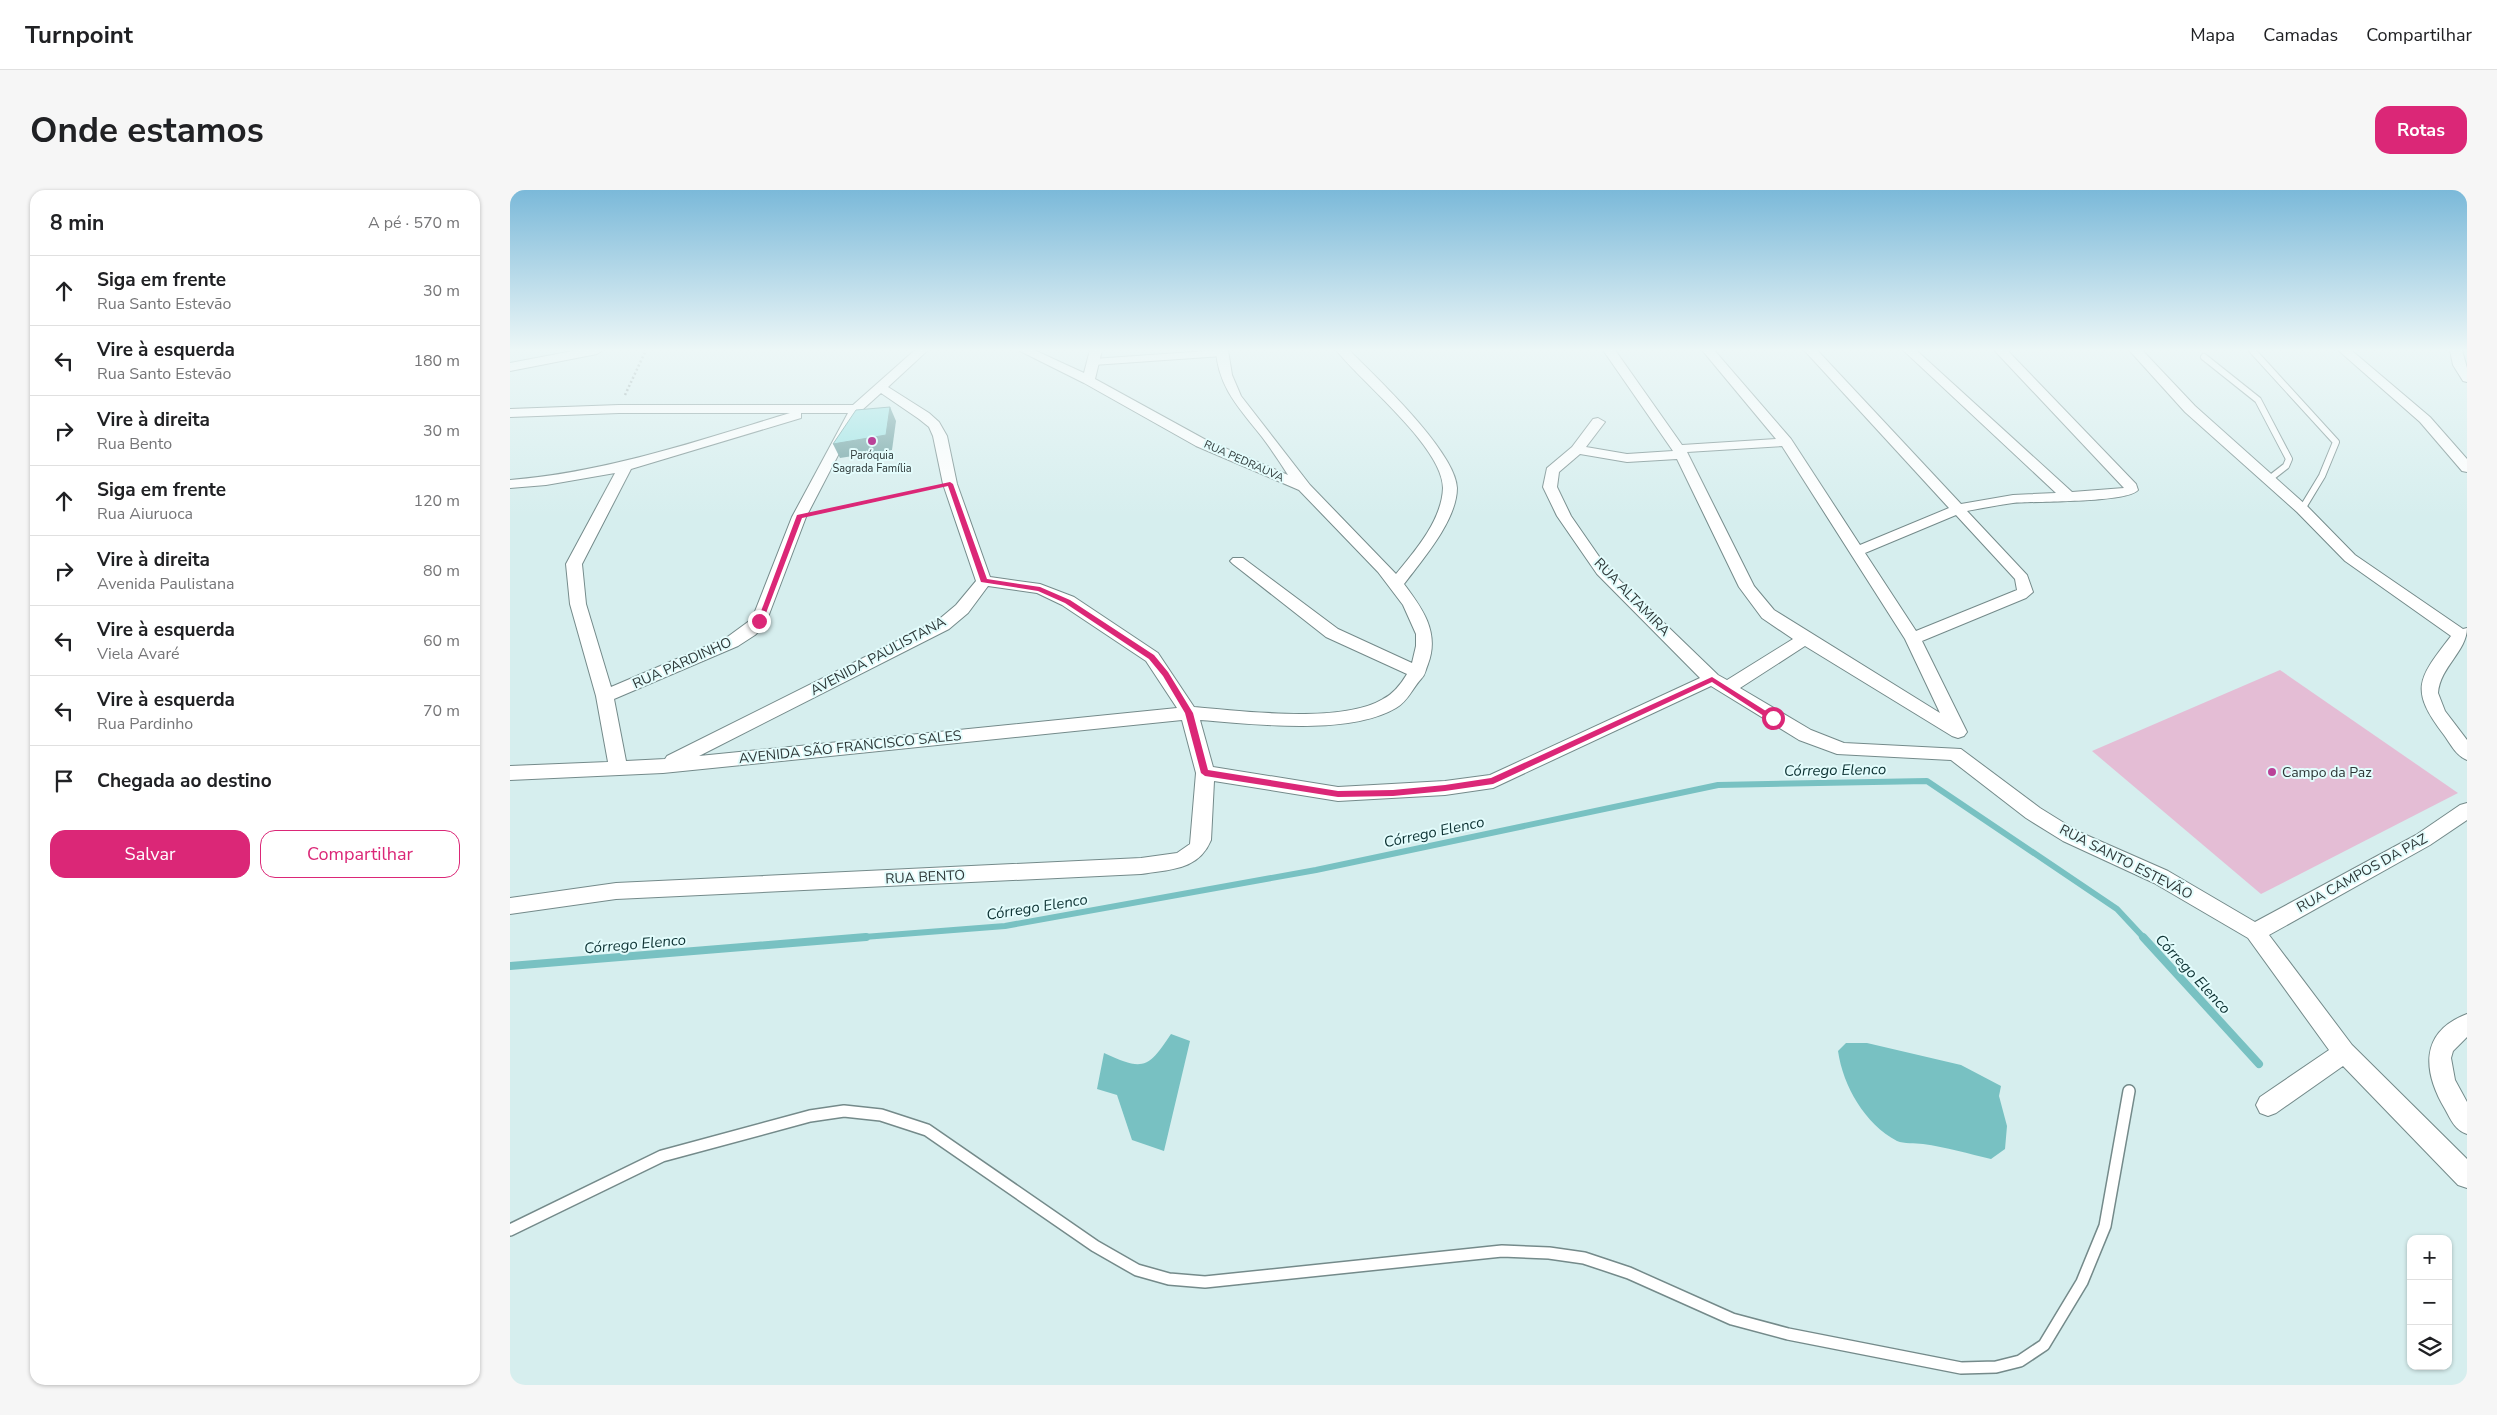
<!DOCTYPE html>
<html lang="pt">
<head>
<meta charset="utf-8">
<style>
  :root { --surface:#fff; --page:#f6f6f6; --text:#202124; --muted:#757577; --line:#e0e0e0; --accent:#db2777 }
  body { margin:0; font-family:"Nunito Sans",sans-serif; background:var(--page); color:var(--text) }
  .controls { position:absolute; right:15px; bottom:15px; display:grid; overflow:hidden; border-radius:10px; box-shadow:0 1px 4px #0004 }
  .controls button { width:45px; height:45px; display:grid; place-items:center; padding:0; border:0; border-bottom:1px solid var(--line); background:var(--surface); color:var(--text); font:25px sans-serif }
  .stop { position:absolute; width:15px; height:15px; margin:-11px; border:4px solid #db2777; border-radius:50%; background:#fff }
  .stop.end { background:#db2777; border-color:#fff; box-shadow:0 1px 5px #0008 }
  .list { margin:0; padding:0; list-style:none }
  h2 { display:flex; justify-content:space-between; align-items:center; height:65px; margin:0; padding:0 20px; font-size:21px }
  h2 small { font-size:16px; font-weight:400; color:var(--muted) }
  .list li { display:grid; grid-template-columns:32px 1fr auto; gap:15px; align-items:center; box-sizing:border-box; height:70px; padding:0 20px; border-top:1px solid var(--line) }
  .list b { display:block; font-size:19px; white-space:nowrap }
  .list p { margin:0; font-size:16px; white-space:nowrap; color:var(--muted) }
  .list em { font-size:16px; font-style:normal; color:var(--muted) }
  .actions { display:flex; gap:10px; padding:15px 20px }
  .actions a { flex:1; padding:11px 0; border:1px solid var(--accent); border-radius:15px; text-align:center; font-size:18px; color:var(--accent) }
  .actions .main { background:var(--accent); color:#fff }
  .icon { flex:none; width:28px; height:28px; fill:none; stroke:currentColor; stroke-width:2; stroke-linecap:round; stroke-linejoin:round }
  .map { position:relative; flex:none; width:1957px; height:1195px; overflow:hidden; border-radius:15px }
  header { display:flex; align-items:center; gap:30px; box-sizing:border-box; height:70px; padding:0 25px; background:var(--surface); border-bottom:1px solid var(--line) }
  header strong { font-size:24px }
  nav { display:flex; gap:28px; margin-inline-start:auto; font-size:18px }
  .intro { display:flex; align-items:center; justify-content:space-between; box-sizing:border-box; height:120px; padding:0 30px }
  h1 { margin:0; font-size:35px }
  .button { padding:12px 22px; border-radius:15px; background:var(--accent); color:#fff; font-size:18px; font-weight:700 }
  main { display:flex; gap:30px; padding:0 30px }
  aside { flex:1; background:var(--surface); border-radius:15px; box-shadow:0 1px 4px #0004 }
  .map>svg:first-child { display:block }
</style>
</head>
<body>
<header>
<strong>Turnpoint</strong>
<nav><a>Mapa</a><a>Camadas</a><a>Compartilhar</a></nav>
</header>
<div class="intro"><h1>Onde estamos</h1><a class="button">Rotas</a></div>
<main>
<aside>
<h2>8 min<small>A pé · 570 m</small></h2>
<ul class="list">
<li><svg class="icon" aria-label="ahead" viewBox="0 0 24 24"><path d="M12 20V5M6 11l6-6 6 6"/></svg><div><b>Siga em frente</b><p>Rua Santo Estevão</p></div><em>30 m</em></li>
<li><svg class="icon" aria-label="left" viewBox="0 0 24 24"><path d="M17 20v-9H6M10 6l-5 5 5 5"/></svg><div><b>Vire à esquerda</b><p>Rua Santo Estevão</p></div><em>180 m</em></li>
<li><svg class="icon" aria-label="right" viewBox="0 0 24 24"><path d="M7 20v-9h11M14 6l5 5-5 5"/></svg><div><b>Vire à direita</b><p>Rua Bento</p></div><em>30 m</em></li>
<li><svg class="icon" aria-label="ahead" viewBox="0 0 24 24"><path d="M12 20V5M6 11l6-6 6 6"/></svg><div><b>Siga em frente</b><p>Rua Aiuruoca</p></div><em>120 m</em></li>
<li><svg class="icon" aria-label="right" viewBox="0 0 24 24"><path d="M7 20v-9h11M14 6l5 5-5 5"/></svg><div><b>Vire à direita</b><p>Avenida Paulistana</p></div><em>80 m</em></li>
<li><svg class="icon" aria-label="left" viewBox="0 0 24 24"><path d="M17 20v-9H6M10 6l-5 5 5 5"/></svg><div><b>Vire à esquerda</b><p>Viela Avaré</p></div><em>60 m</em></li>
<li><svg class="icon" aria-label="left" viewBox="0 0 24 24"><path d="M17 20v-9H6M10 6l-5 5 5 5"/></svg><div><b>Vire à esquerda</b><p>Rua Pardinho</p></div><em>70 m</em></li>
<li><svg class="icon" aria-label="arrive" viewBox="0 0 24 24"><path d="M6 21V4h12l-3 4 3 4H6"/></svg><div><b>Chegada ao destino</b></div></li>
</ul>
<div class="actions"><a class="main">Salvar</a><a>Compartilhar</a></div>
</aside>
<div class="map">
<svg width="1957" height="1195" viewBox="0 0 1957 1195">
  <rect width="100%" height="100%" fill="#d6eeee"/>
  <polygon fill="#e4bdd5" points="1770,480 1948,603 1751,704 1582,561"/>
  <g fill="#78c1c2">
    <path d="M661 844 680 851 654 961 622 950 607 905 587 899 594 863C633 881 638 879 661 844Z"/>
    <path d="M1336 853H1357L1451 875 1491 896 1489 906 1497 936 1495 959 1481 969C1459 964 1436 957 1413 954 1405 953 1394 954 1387 951 1355 934 1333 896 1328 861Z"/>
  </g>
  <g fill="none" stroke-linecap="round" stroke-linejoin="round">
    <polyline stroke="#78c1c2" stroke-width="6" points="341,748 495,736 806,680 1208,595 1417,591 1607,719 1634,748"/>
    <g stroke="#78c1c2" stroke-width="8">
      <polyline points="1633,747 1749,874"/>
      <polyline points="0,776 356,747"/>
    </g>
    <g stroke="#748a8a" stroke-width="8">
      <g id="lane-far1">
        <polyline points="1742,160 1826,252 1812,286 1792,319"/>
        <polyline points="1694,167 1748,210 1779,269 1776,276 1758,290"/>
        <polyline points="583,172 712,163"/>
      </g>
    </g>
    <g stroke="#748a8a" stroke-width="14">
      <polyline id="lane" points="0,1040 152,966 300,926 334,921 371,925 417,940 585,1056 627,1080 659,1089 695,1092 992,1061 1039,1063 1074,1068 1119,1083 1222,1129 1278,1144 1451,1178 1486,1177 1510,1171 1534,1155 1572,1092 1595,1036 1619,901"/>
    </g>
    <g stroke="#748a8a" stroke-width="2">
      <g id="street">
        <polygon points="68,160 93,160 87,164 0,181 0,173"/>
        <path d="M405 160H418L378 197 419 223 429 232 437 246 447 294 480 387 530 394 564 407 648 463 684 517C733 521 831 534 873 509 883 504 891 494 897 484L816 447 723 374 720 371 723 368H733L828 439 902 473 906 456V444L893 415 868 382 789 300 686 256 574 193 508 160H524L574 183 580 160H592L585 189 696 250 778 285C770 272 761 259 752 247 730 219 708 197 706 160H718L722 185 731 206 800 295 886 384C905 361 932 330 933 298 933 257 851 192 826 160H839C865 186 946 262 947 298 947 330 913 369 894 394 912 418 930 442 918 474 915 481 916 484 911 489 902 499 898 511 886 518 839 546 743 534 690 530L703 577 828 597 935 591 980 585 1190 488 1087 384 1047 326 1033 297 1037 278 1062 257 1083 229 1088 228 1095 232 1076 257 1117 264 1163 261 1093 160H1105L1172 255 1266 249 1192 160H1204L1281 249 1350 355 1439 318 1294 160H1307L1451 314 1503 305 1546 303 1393 160H1406L1562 302 1614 298 1484 160H1497L1626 294 1628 300C1618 313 1524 311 1503 313 1488 315 1473 318 1457 321L1517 385 1523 402 1516 408 1412 451 1457 542 1454 546 1448 548 1442 546 1295 456 1230 498 1301 540 1334 553 1451 559 1530 618 1567 641 1658 681 1745 732 1906 645 1950 615 1957 613V630L1920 655 1759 745 1842 855 1957 969V998L1948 995 1833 876 1766 923 1758 926 1750 923 1746 915 1750 907 1819 860 1738 748 1644 693 1553 651 1516 628 1441 570 1327 564 1289 550 1201 496 983 598 935 605 828 611 704 591 701 650C688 681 660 679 631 684L106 709 0 724V708L106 693 631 668 667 663 680 654 686 583 672 530 153 583 0 590V576L98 572 86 506 60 414 56 374 105 283 36 295 0 298V290C97 282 187 251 280 223H109L0 227V219L109 215H343ZM371 203 409 229 419 237 423 246 433 294 466 391 446 415 427 431 157 566 155 569 116 571 104 509 228 456 245 445 255 435 296 327 351 221ZM291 223H338L282 327 242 429 216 448 101 497 76 414 72 374 121 279 291 228ZM1272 256 1395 449 1430 523 1264 420 1244 396 1177 262ZM1070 264 1117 272 1167 269 1229 397 1252 428 1283 449 1217 490 1208 485 1097 378 1061 326 1047 297 1049 282ZM1446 325 1505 389 1507 400 1406 441 1355 363ZM478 396 527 403 552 415 636 471 667 518 189 566 439 439 458 423Z"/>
        <path d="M1619 160H1632L1685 216 1797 316 1845 365 1953 439 1957 438C1957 461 1930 477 1928 503L1935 521 1957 550V570C1946 566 1940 553 1934 545 1899 499 1908 489 1941 446L1835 371 1787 322 1675 222Z"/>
        <polygon points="1828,160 1841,160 1920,227 1957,269 1957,282 1952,281 1910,232"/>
        <polygon points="1940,160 1952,160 1957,178 1957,192 1953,191 1943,175"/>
        <path d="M1957 824V847L1943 861 1941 868 1945 890 1957 912V944C1945 940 1941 930 1935 919 1913 882 1909 842 1957 824Z"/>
      </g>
    </g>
    <g stroke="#829393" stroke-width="2.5" stroke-dasharray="2 2.5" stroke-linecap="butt">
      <polyline points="115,205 136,160"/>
      <polyline points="311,322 425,297"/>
    </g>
    <use href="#lane-far1" stroke="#fff" stroke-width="6"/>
    <use href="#lane" stroke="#fff" stroke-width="11"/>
    <use href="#street" fill="#fff" fill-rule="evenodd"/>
  </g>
  <polygon fill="#6c9fa0" points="380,217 386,231 382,260 330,268 323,254"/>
  <polygon fill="#9ae3e4" stroke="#6c9fa0" points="380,217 376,245 323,254 346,220"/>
  <linearGradient id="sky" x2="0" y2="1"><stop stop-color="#7bb9d9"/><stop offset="0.49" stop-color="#edf7f7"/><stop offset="1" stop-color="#edf7f7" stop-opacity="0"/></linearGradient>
  <rect width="1957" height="327" fill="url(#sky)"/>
  <polygon fill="#db2777" points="440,292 443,294 477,389 530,397 560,410 644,465 658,482 683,523 698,580 828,601 883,600 935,595 981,588 1202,487 1267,528 1260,530 1202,492 983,594 935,601 883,606 828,607 695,586 691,583 675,523 653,486 639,469 555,413 528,401 471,392 438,296 292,328 253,431 247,432 287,325"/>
  <g fill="#ba4298" stroke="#e3fcfc" stroke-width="2">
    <circle cx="362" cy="251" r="5"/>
    <circle cx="1762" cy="582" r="5"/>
  </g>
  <g text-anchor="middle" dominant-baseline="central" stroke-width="4" stroke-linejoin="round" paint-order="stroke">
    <g font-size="11" fill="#2d3737" stroke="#e3fcfc">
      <text x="362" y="265">Paróquia<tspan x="362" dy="13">Sagrada Família</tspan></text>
    </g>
    <g font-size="11" fill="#2d3737" stroke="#e3fcfc">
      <text transform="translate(734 271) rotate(24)">RUA PEDRAUVA</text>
    </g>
    <g font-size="14" fill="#2d3737" stroke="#e3fcfc">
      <text transform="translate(1122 407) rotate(46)">RUA ALTAMIRA</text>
      <text transform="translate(368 466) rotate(-28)">AVENIDA PAULISTANA</text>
      <text transform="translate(172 473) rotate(-24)">RUA PARDINHO</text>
      <text transform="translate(340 557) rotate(-6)">AVENIDA SÃO FRANCISCO SALES</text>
      <text transform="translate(1616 672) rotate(27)">RUA SANTO ESTEVÃO</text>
      <text transform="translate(1852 683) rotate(-29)">RUA CAMPOS DA PAZ</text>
      <text transform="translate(415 687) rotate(-3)">RUA BENTO</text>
    </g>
    <g font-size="14" fill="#2d3737" stroke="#e3fcfc" text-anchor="start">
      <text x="1772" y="582">Campo da Paz</text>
    </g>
    <g font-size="15" font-style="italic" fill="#0c3132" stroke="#e3fcfc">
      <text transform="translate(1325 580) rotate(-1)">Córrego Elenco</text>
      <text transform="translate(924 642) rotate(-12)">Córrego Elenco</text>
      <text transform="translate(527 717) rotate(-9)">Córrego Elenco</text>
      <text transform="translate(125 754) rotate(-5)">Córrego Elenco</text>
      <text transform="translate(1683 784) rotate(47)">Córrego Elenco</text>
    </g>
  </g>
</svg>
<div class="controls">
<button>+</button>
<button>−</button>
<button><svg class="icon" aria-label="layers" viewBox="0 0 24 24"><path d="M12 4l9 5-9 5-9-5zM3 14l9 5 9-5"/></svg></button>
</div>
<div class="stop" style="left:1263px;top:528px"></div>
<div class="stop end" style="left:249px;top:431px"></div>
</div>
</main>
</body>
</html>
